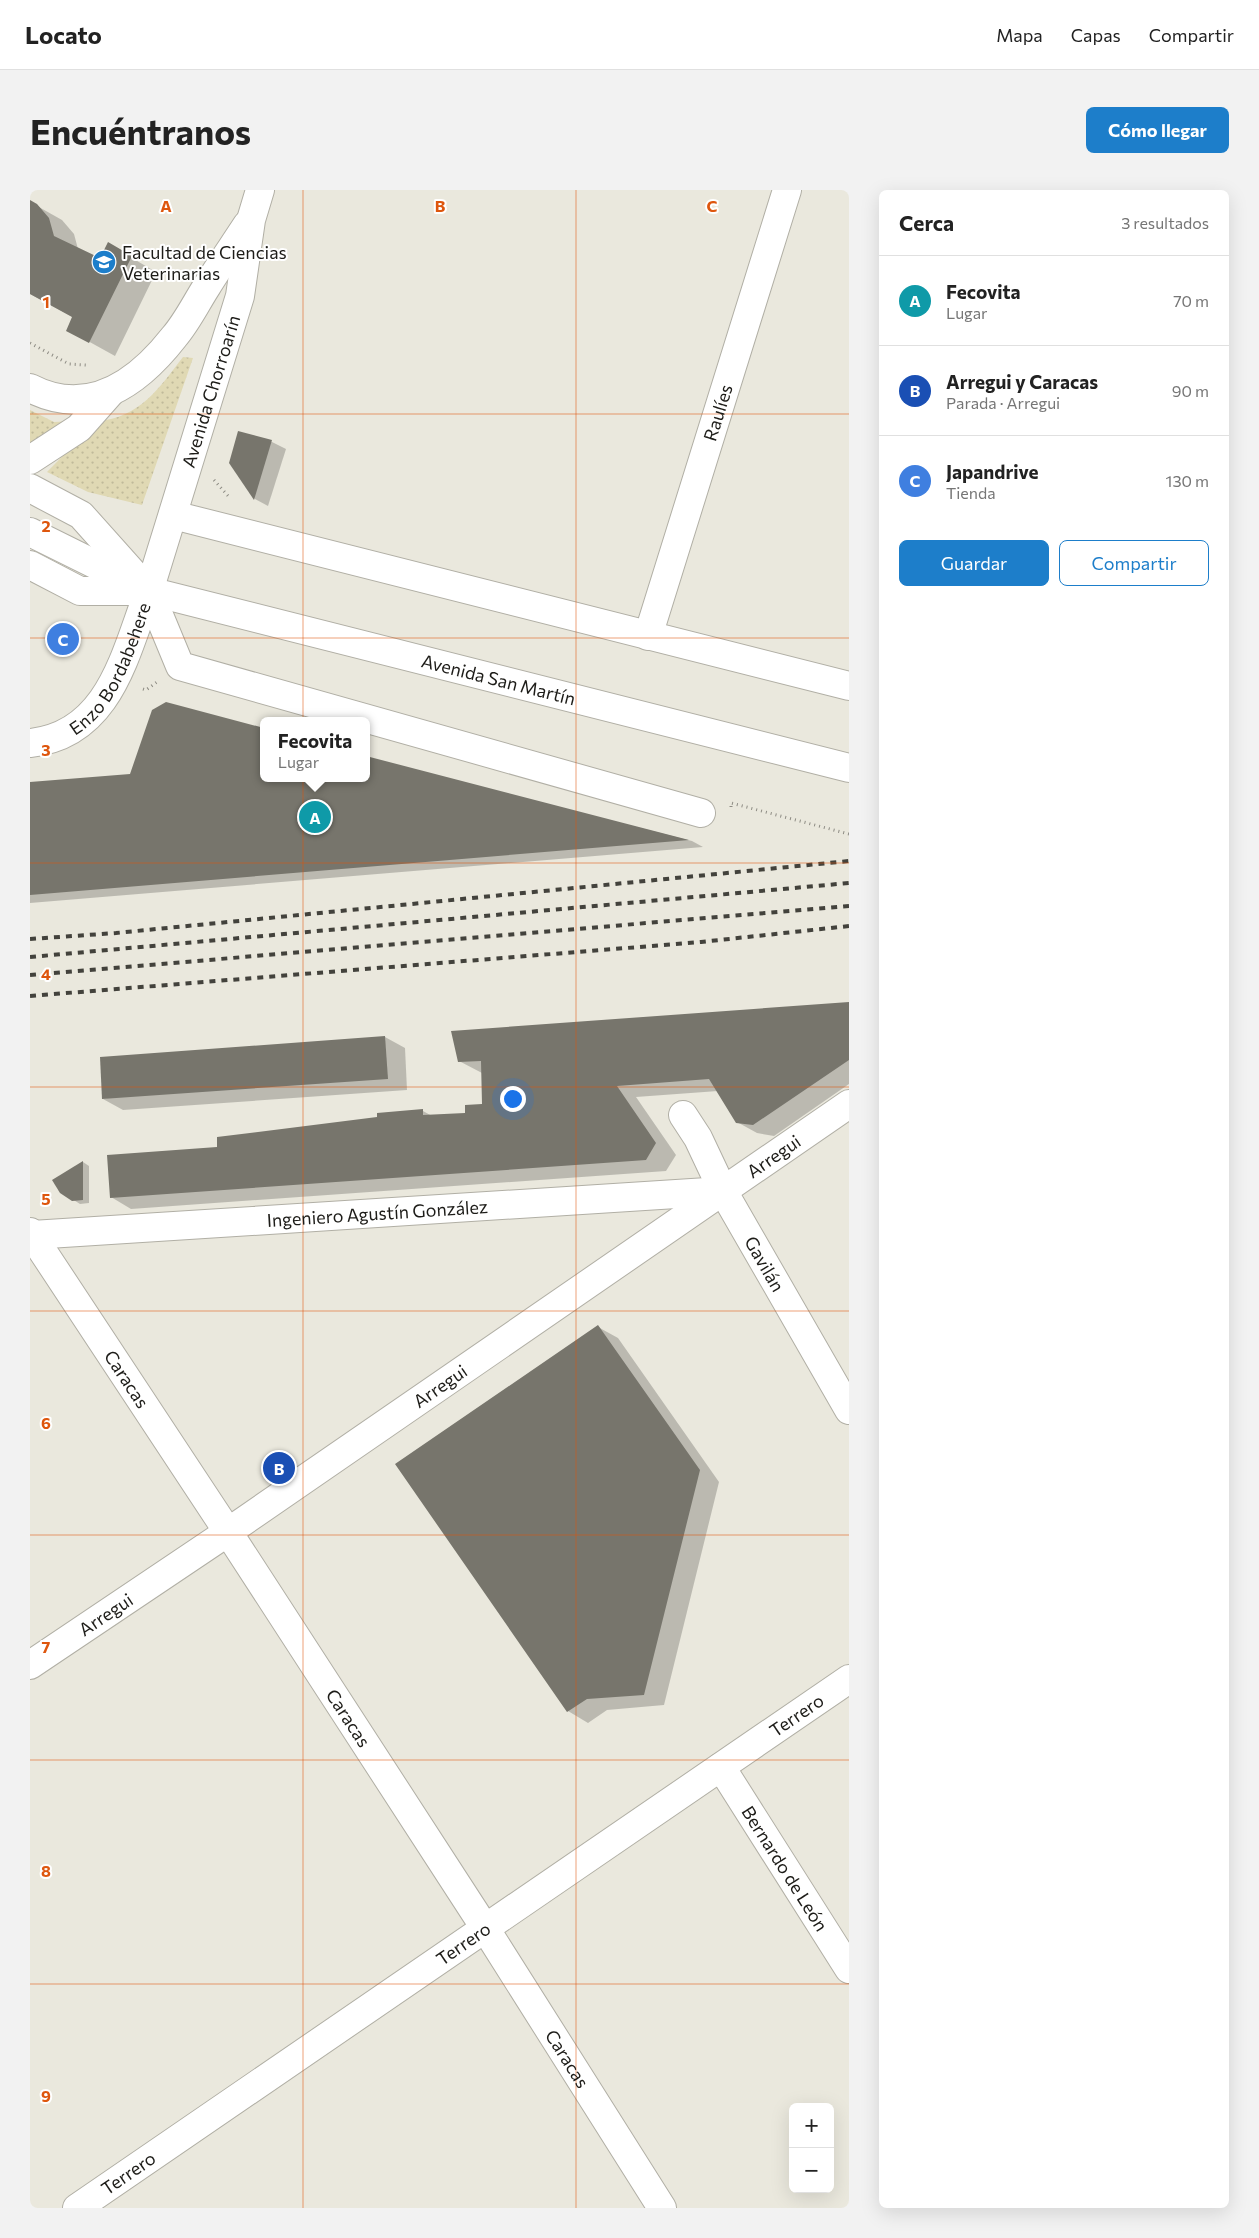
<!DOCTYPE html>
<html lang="es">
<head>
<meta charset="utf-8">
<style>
  :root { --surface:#fff; --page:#f2f2f2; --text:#222; --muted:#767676; --line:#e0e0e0; --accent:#1d7eca }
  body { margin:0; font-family:Commissioner,sans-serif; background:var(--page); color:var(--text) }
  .controls { position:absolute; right:15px; bottom:15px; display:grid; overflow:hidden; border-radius:8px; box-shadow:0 5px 20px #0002 }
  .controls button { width:45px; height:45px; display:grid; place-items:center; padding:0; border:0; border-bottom:1px solid var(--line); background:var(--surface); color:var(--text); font:25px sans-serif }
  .you { position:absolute; left:482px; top:908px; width:18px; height:18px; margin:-12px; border:4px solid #fff; border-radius:50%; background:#1a73e8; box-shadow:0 0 0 8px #1a73e833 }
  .badge { display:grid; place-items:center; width:32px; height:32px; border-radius:50%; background:var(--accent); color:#fff; font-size:16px; font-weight:700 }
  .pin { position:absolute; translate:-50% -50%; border:2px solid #fff; box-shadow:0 1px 5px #0006 }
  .popup { position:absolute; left:230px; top:527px; width:110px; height:65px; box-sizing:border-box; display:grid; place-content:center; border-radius:8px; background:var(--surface); filter:drop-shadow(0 1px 4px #0005); font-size:16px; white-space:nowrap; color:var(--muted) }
  .popup b { font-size:19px; color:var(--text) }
  .popup::after { content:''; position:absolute; left:50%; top:100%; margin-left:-10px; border:10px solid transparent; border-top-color:var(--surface) }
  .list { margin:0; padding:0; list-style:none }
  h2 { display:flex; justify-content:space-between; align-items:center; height:65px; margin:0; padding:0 20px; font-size:21px }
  h2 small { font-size:16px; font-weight:400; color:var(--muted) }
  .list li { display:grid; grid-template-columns:32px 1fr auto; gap:15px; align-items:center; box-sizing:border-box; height:90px; padding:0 20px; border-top:1px solid var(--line) }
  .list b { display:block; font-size:19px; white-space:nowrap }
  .list p { margin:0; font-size:16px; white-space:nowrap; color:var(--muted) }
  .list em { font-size:16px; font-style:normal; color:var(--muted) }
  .actions { display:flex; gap:10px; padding:15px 20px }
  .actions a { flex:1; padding:11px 0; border:1px solid var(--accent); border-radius:8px; text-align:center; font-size:18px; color:var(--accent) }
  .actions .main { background:var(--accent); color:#fff }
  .map { position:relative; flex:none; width:819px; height:2018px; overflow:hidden; border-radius:8px }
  header { display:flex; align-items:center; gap:30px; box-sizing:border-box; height:70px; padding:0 25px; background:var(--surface); border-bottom:1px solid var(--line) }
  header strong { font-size:24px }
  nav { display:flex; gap:28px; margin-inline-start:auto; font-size:18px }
  .intro { display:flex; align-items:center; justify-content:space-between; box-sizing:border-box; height:120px; padding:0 30px }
  h1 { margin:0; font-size:35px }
  .button { padding:12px 22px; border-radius:8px; background:var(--accent); color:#fff; font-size:18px; font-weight:700 }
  main { display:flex; gap:30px; padding:0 30px }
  aside { flex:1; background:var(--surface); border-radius:8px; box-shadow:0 5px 20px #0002 }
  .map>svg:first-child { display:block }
</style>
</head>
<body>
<header>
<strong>Locato</strong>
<nav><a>Mapa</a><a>Capas</a><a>Compartir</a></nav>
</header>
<div class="intro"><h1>Encuéntranos</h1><a class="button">Cómo llegar</a></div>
<main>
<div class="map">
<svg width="819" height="2018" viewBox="0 0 819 2018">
  <defs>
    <pattern id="grass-dots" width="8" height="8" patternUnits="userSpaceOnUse" patternTransform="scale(1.25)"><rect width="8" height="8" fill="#e0d9b4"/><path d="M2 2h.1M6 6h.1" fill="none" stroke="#c0ba9a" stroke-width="1.8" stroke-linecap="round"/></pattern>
  </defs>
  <rect width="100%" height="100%" fill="#eae8dd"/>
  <g fill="url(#grass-dots)">
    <path d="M153 167 163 168 112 315 58 302 17 282 67 231C110 228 129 198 153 167Z"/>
    <polygon points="0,220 24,232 44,231 0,255"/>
  </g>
  <g fill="#0003">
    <polygon points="0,12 32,30 44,44 48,59 71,70 78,54 126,82 85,166 38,140 43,127 0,104"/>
    <polygon points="209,243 242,252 256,259 238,316 225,309 200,272"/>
    <polygon points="101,585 234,588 483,606 662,651 673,657 0,713 0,594"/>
    <polygon points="819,813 819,894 744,946 727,943 707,932 688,901 606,907 646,965 636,981 101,1019 81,1007 188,959 393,921 402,926 437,924 453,915 452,883 429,871"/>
    <polygon points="355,847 375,858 377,900 93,920 73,909"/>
    <polygon points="53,972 59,976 59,1013 50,1014 31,1002"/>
    <polygon points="568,1137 588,1148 689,1292 634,1515 577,1520 558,1533 538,1521"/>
  </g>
  <g fill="#77756c">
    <polygon points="0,10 7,14 19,28 24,46 70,68 78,52 102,66 59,153 36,141 42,127 0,104"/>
    <polygon points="208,241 242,250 224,310 199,273"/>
    <polygon points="136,512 234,538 234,588 336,588 336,566 659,650 0,705 0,592 100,584 122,520"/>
    <polygon points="819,812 819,870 723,935 706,933 679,889 587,896 626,953 616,970 80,1008 77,965 187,957 187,947 347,927 347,923 393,919 393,925 435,923 435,915 452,914 451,871 428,872 421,841"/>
    <polygon points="355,846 358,889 72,909 70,867"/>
    <polygon points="53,971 53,1010 42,1011 30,1003 22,990"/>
    <polygon points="568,1135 670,1280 614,1505 557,1509 537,1522 365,1274"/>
  </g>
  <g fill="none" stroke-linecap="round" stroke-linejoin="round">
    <g stroke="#b1afa5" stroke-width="30">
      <g id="minor">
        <polyline points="0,270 49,238 80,203"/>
        <polyline points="143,325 819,496"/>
        <polyline points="0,342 119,401"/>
        <polyline points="119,401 150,476 671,623"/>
        <path id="s1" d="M618 446 757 0"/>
        <path id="s2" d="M0 553C80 545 95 463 119 401"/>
        <path id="s3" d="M653 925 668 948 693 1001 819 1220"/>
        <path id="s4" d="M0 1042 198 1342 455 1738 632 2018"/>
        <path id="s5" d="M2 1045 693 1001"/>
        <path id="s6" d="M0 1475 198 1342 819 914"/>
        <path id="s7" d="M691 1577 819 1779"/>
        <path id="s8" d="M47 2018 819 1489"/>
      </g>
    </g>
    <g stroke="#b1afa5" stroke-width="30">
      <g id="major">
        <path d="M0 198C59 229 108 193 144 147 157 132 166 113 177 96 190 75 204 55 217 35"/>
        <polyline points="0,298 51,325 119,401"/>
        <path id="s9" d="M0 375 50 401H119L819 578"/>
        <path id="s10" d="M119 401 210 106 221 30 230 0"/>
      </g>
    </g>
    <g stroke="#8d8b83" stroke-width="3" stroke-dasharray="1 4" stroke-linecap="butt">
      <polyline points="0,153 39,174 56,175"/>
      <polyline points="184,290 200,308"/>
      <polyline points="113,499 116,500 127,492"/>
      <polyline points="701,617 701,613 819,644"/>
    </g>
    <use href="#minor" stroke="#fff" stroke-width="28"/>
    <use href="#major" stroke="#fff" stroke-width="28"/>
    <g stroke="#43423c" stroke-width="4" stroke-dasharray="6 6" stroke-linecap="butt">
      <polyline points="0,749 86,743 819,671"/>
      <polyline points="0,767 819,693"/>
      <polyline points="0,785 819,716"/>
      <polyline points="0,806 671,752 819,736"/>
    </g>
  </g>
  <path fill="none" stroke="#de560d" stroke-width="1" stroke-opacity="0.55" d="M273 0V2018M546 0V2018M0 224H819M0 448H819M0 673H819M0 897H819M0 1121H819M0 1345H819M0 1570H819M0 1794H819"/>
  <defs>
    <g id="university-disc" transform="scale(1.25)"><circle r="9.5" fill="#1d7eca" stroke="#fff"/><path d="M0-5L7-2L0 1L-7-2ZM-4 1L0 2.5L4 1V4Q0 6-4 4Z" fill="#fff"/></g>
  </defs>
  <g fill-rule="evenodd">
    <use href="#university-disc" x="74" y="72"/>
  </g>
  <g text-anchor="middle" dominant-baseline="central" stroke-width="4" stroke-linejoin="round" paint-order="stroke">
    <g font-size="18" fill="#1d1c18" stroke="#fff" text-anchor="start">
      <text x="92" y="62">Facultad de Ciencias<tspan x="92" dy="21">Veterinarias</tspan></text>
    </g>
    <g font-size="18" fill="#1d1c18" stroke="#fff">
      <text stroke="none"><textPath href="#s10" startOffset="209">Avenida Chorroarín</textPath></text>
      <text stroke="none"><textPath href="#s1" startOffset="234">Raulíes</textPath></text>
      <text stroke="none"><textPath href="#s2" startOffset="118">Enzo Bordabehere</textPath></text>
      <text stroke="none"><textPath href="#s9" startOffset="486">Avenida San Martín</textPath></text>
      <text stroke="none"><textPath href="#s6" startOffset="901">Arregui</textPath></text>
      <text stroke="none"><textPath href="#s5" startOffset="346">Ingeniero Agustín González</textPath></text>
      <text stroke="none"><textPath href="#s3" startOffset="170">Gavilán</textPath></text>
      <text stroke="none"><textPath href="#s4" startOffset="176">Caracas</textPath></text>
      <text stroke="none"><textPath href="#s6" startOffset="496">Arregui</textPath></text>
      <text stroke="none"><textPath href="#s6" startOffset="91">Arregui</textPath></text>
      <text stroke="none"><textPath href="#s8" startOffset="872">Terrero</textPath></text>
      <text stroke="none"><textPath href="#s4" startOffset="581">Caracas</textPath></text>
      <text stroke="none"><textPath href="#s7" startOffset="120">Bernardo de León</textPath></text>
      <text stroke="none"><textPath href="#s8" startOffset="468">Terrero</textPath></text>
      <text stroke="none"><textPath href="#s4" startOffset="986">Caracas</textPath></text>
      <text stroke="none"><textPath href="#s8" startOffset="62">Terrero</textPath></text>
    </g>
  </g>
  <g font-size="16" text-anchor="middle" font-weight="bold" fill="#de560d" stroke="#fff" stroke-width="4" stroke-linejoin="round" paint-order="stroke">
    <text x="136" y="22">A</text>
    <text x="410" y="22">B</text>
    <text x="682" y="22">C</text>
    <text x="16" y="118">1</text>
    <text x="16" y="342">2</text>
    <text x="16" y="566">3</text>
    <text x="16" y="790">4</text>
    <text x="16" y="1015">5</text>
    <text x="16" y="1239">6</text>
    <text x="16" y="1463">7</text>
    <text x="16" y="1687">8</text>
    <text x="16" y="1912">9</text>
  </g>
</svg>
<div class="controls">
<button>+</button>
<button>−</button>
</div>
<div class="you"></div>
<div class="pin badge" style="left:285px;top:627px;background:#0f9aa8">A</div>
<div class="popup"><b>Fecovita</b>Lugar</div>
<div class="pin badge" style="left:249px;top:1278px;background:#1a4fb4">B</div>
<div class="pin badge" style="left:33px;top:449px;background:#3f7fe0">C</div>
</div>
<aside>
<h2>Cerca<small>3 resultados</small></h2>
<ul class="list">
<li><span class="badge" style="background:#0f9aa8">A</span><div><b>Fecovita</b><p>Lugar</p></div><em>70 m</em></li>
<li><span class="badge" style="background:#1a4fb4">B</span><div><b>Arregui y Caracas</b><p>Parada · Arregui</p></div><em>90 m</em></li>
<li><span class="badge" style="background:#3f7fe0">C</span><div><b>Japandrive</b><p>Tienda</p></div><em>130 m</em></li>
</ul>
<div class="actions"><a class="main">Guardar</a><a>Compartir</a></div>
</aside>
</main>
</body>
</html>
